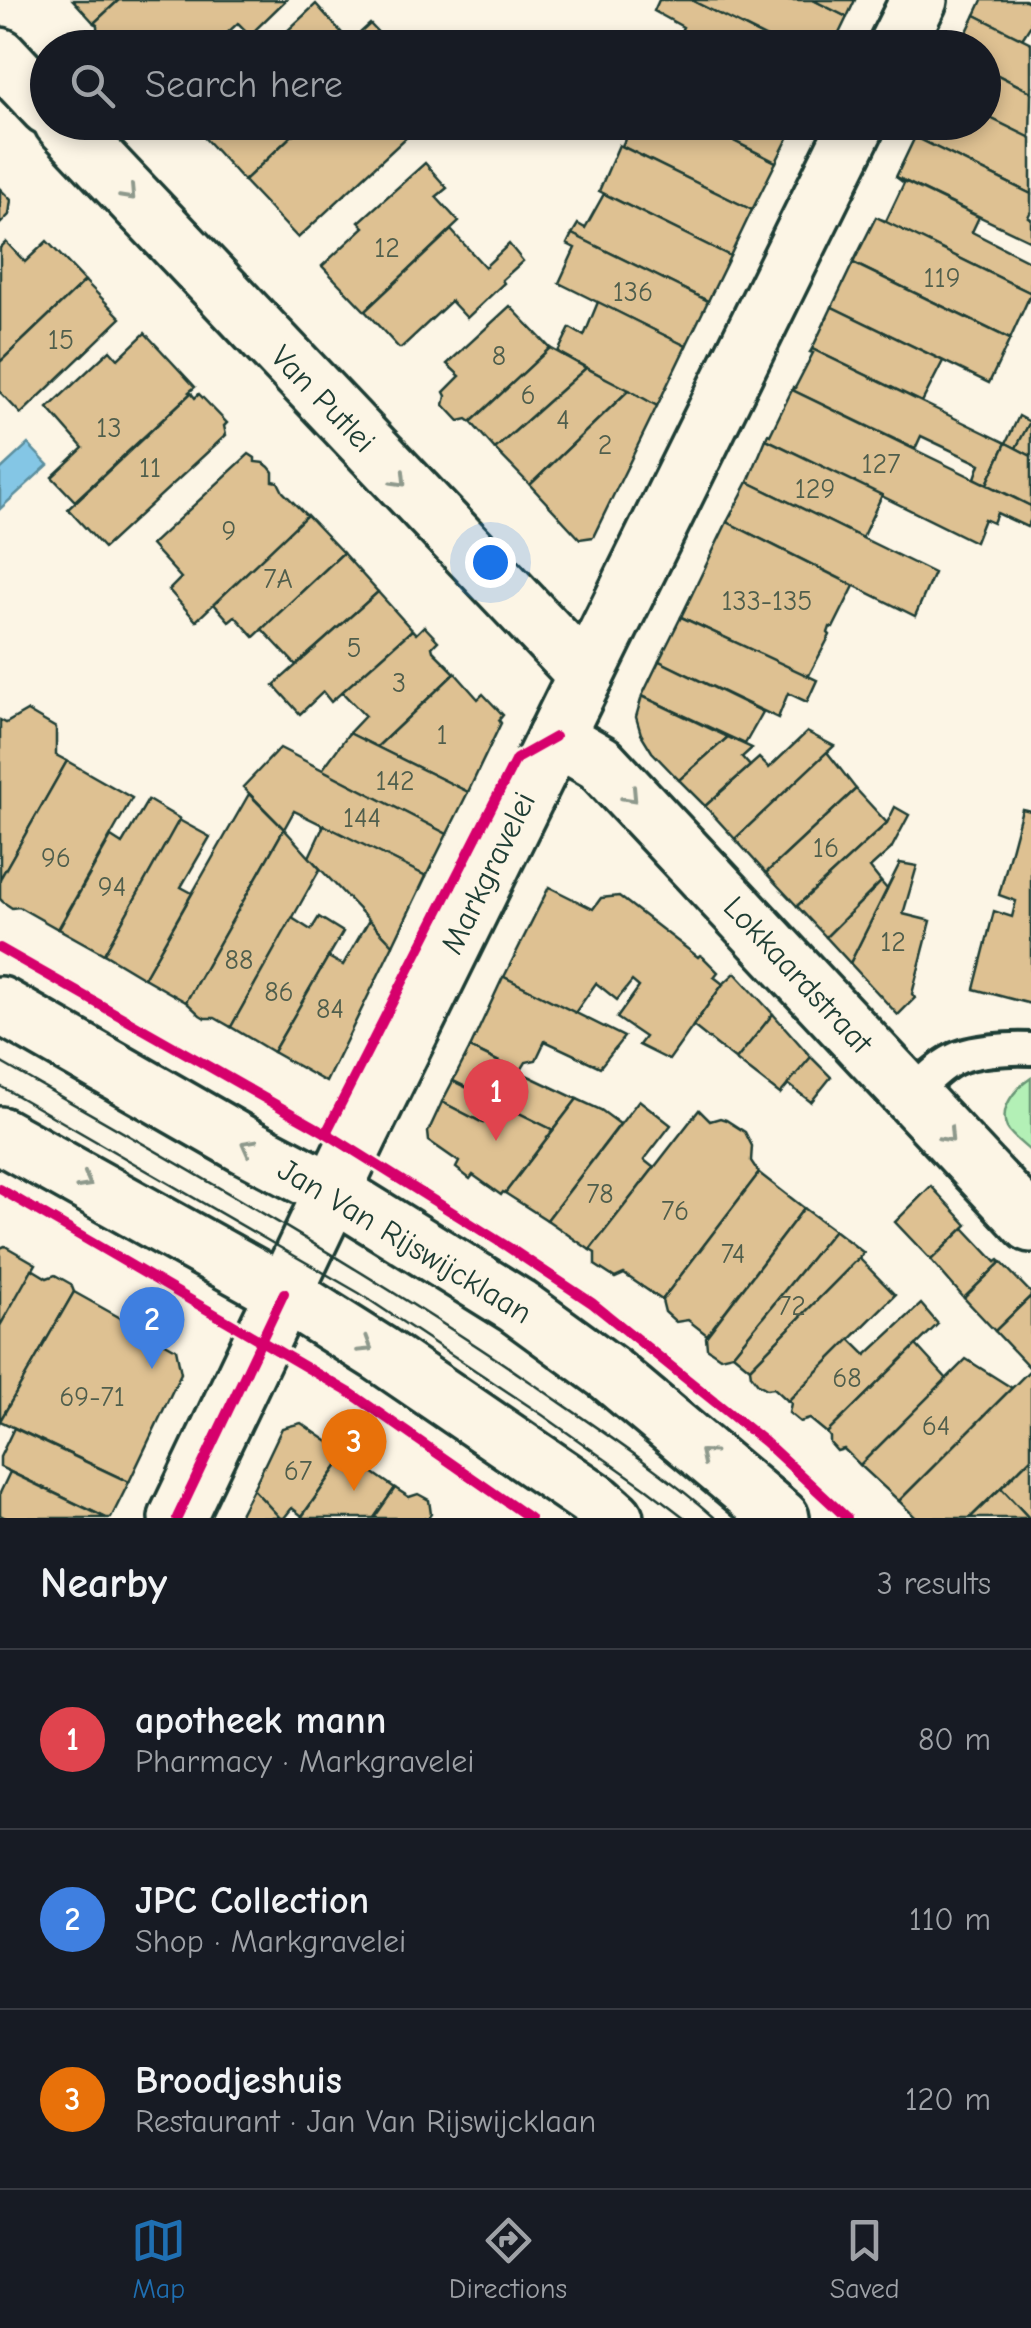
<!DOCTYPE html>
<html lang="en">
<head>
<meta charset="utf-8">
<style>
  :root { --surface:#171b24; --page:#20242c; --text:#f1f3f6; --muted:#9ea1a6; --line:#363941; --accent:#1f6fb2 }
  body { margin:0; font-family:"Comic Neue",sans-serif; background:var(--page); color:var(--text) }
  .you { position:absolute; left:490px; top:562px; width:35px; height:35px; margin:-25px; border:8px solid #fff; border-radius:50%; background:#1a73e8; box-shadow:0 0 0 15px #1a73e833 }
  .badge { display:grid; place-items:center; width:65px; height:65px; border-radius:50%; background:var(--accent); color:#fff; font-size:32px; font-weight:700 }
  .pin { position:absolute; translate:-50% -82px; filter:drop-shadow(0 2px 5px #0008) }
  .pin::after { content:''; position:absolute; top:52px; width:35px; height:30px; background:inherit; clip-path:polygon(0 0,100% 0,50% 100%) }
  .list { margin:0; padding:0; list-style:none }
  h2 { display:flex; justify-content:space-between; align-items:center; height:130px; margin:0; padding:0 40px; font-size:42px }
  h2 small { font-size:32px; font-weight:400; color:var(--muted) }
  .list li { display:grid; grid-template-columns:65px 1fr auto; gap:30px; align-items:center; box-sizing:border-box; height:180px; padding:0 40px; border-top:2px solid var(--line) }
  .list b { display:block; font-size:38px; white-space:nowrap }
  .list p { margin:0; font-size:32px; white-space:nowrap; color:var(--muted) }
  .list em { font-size:32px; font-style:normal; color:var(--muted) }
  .icon { flex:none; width:55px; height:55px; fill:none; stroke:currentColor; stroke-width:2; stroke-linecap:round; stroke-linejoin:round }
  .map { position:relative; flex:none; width:1031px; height:1518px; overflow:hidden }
  .search { position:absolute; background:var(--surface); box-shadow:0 5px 15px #0003; left:30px; right:30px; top:30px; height:110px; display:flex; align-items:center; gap:25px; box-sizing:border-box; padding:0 35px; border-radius:55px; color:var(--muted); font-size:38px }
  .sheet { height:670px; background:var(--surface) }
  nav { display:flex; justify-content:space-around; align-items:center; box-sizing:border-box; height:140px; border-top:2px solid var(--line); background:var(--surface); font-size:28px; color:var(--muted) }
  nav a { display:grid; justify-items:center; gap:5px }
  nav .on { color:var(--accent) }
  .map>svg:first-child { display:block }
</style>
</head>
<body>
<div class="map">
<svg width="1031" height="1518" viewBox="0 0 1031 1518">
  <rect width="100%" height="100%" fill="#fcf5e5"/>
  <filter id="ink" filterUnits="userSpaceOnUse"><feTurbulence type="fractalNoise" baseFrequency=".01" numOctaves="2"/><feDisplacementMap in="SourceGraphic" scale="20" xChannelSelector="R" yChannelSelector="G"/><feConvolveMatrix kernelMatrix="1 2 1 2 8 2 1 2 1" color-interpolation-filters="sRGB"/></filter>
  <g filter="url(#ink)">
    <path fill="#b3f0b6" stroke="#699675" stroke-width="2.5" d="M1031 1078V1152C1025 1146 1011 1136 1007 1128 998 1108 1016 1088 1031 1078Z"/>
    <polygon fill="#84c6e5" stroke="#5c8f9e" stroke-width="2.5" points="28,444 48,465 0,509 0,470"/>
    <g fill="#dec192" stroke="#1f3d34" stroke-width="2.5">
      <polygon points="73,0 119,0 94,23"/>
      <polygon points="119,0 286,0 250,35 238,23 211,48 98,48 97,25 94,23"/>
      <polygon points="659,0 691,0 787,48 673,48 683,27 654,11"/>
      <polygon points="691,0 813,0 847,17 832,48 787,48"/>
      <polygon points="813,0 855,0 847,17"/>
      <polygon points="982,0 1025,0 1031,3 1031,25 1022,39 975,15"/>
      <polygon points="316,4 350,42 370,24 389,44 385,48 269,48"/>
      <polygon points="975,15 1031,43 1031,92 984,68 984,48 959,48"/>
      <polygon points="226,34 236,48 211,48"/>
      <polygon points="641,35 664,48 635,48"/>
      <polygon points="984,68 1031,92 1030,138 984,115"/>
      <polygon points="984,115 1031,138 1031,194 915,137 922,122 984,122"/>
      <polygon points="190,122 306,122 244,181"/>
      <polygon points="306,122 423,122 298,238 244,181"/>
      <polygon points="633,122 696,122 776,162 752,210 622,146"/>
      <polygon points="696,122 796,122 776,162"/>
      <polygon points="915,137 1031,194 1031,211 1028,217 1031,219 1031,241 896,177"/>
      <polygon points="619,145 752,210 730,256 599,191"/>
      <polygon points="425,163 447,188 436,197 459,222 365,311 322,266 364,227 359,222"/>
      <polygon points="896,177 979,217 972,232 1031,262 1031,293 877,218 886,221 904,183"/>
      <polygon points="0,189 11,200 9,215 0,224"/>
      <polygon points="604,194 730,256 708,301 572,234 578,224 585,228"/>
      <polygon points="876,217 1031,293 1010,339 853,263"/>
      <polygon points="451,230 485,267 509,244 523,261 502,280 504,283 467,318 451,301 401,348 399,348 365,311"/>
      <polygon points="572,234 708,301 686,346 559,283 575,248 567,244"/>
      <polygon points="47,241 85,281 0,362 0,248 6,242 25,262"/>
      <polygon points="853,263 1010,339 989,383 832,307"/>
      <polygon points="85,281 121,318 21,414 0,392 0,362"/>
      <polygon points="598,302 686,346 657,406 558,352 570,328 584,336"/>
      <polygon points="510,306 550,348 471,422 467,419 459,421 444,405 446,396 444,392 460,376 447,364"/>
      <polygon points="832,307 943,361 922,402 812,349"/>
      <polygon points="145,333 195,387 189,392 191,393 75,501 52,477 83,448 48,408 110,350 118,359"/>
      <polygon points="550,348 586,368 495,449 471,422"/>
      <polygon points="812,349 1006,443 987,484 975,478 980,464 921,436 915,449 792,390 793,387 795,388 813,353 810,352"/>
      <polygon points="586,368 629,390 530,485 495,449"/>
      <polygon points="629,390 657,406 593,537 580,539 530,485"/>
      <polygon points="792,390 1031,506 1031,519 1027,527 997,513 993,523 984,519 975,542 766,439 768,434 770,435"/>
      <polygon points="191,393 195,398 199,394 227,423 224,426 226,435 104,548 68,509"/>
      <polygon points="1019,416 1030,422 1016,448 1006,443"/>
      <polygon points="1031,420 1031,456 1016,448"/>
      <polygon points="766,439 882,495 862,538 748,482"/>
      <polygon points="1006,443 1031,456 1031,506 987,484"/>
      <polygon points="249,454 255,458 255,462 264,463 269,467 273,472 273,481 278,482 283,492 307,516 196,621 169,590 181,578 151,545"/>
      <polygon points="748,482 934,573 915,616 727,522"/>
      <polygon points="307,515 343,553 254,637 235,616 229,621 214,604"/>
      <polygon points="727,522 854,586 833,628 830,627 828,633 830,635 808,677 681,617"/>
      <polygon points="343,553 378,592 296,665 262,629"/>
      <polygon points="378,592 412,630 331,702 323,692 300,714 274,685"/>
      <polygon points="681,617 817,680 807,702 788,693 778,718 659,661"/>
      <polygon points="424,626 438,641 432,647 433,651 455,673 377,747 349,733 365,716 342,692 412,630 416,634"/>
      <polygon points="659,661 763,712 745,744 642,696"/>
      <polygon points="455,673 478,699 483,694 503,715 499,720 501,723 468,792 377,747"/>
      <polygon points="642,696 728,737 679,780 652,752 641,734 636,717"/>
      <polygon points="27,711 56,728 56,755 67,761 0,879 0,720 6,723"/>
      <polygon points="807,732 834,746 735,839 705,806 759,758 769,768"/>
      <polygon points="349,733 468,792 447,834 322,770"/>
      <polygon points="728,737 752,748 742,757 750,766 705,806 679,780"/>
      <polygon points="280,748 447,834 426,876 294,811 284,829 243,787"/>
      <polygon points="827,752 856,789 766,873 735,839"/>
      <polygon points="67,761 132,798 58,929 19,907 12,908 3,902 0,899 0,879"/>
      <polygon points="856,789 887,823 797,906 766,873"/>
      <polygon points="249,794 284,829 186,1002 144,978"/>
      <polygon points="148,800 180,819 104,954 59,929 111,837 122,844"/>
      <polygon points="895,807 909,815 891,849 870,868 881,882 826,937 797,906 887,823"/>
      <polygon points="1022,809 1031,811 1031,1004 974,989 994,911 1012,917 1016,901 999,895"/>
      <polygon points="179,820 210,837 181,887 192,893 144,978 104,954"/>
      <polygon points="324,825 426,876 393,945 309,857"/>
      <polygon points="284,829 320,869 231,1027 215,1018 205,1018 200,1015 186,1002"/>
      <polygon points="900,863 917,866 903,914 931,921 912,994 915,998 898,1015 850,963"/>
      <polygon points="881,882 887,889 850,963 826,937"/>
      <polygon points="549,887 593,909 601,898 619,896 698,957 700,955 703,957 718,972 714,977 723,984 669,1060 639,1045 645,1037 617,1018 639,987 632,981 617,1000 596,983 575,1013 504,977"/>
      <polygon points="319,917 343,932 273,1052 231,1027 292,918 311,930"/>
      <polygon points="369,920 393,945 326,1082 273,1052 328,957 343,965"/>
      <polygon points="735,973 773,1014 736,1060 693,1026 723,984"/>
      <polygon points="503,977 504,977 624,1037 600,1067 545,1041 536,1060 526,1062 520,1072 470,1048"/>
      <polygon points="773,1014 811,1057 780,1094 736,1060"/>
      <polygon points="470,1048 520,1072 577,1099 553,1130 453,1081"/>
      <polygon points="811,1057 831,1077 811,1102 788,1084"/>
      <polygon points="453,1081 495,1101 483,1123 442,1102"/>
      <polygon points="577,1099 601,1110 620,1124 547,1220 505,1193"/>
      <polygon points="639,1100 671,1125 644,1160 654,1168 590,1250 547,1220"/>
      <polygon points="495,1101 553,1130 505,1193 503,1192 501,1195 473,1175 470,1179 456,1168 459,1162 429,1141 428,1132 442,1102 483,1123"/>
      <polygon points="699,1110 710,1121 720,1118 726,1120 745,1132 752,1146 751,1161 759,1173 662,1300 624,1274 615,1278 595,1265 595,1253 590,1250"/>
      <polygon points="759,1173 804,1208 707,1335 688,1320 676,1322 665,1312 662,1300"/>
      <polygon points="931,1186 967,1225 931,1260 895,1222"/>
      <polygon points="804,1208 834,1230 733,1354 720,1357 707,1348 706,1337"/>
      <polygon points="964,1228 996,1262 999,1260 1001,1262 964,1298 931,1260"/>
      <polygon points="834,1230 864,1253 750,1368 733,1354"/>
      <polygon points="5,1246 36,1264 0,1326 0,1248"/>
      <polygon points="859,1258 895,1295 788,1401 774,1388 767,1389 758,1384 751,1375 750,1368"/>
      <polygon points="1001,1262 1031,1293 1031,1296 995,1331 964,1298"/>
      <polygon points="32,1269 47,1278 55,1275 71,1284 74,1292 0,1421 0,1326"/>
      <polygon points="74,1292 176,1349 181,1373 129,1482 0,1421"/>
      <polygon points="1031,1296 1031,1369 995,1331"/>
      <polygon points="921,1304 938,1324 827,1433 810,1419 800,1422 789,1413 791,1403 788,1401 850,1339 866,1355"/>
      <polygon points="916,1345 947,1379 860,1465 844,1449 837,1451 830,1443 830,1437 827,1433"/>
      <polygon points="966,1359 1012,1388 899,1501 860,1465"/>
      <polygon points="1031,1369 1031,1458 970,1518 916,1518 899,1501"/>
      <polygon points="301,1423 346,1454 302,1516 292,1508 284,1518 280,1518 253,1489 282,1428"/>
      <polygon points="14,1428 129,1482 111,1518 106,1518 0,1467 0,1457"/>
      <polygon points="346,1454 395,1488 374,1518 301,1518"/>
      <polygon points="1031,1458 1031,1518 1029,1518 1001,1488"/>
      <polygon points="10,1472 106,1518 6,1518 0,1515 0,1493"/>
      <polygon points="395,1488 409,1497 418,1494 429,1500 431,1514 428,1518 374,1518"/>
      <polygon points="1001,1488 1029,1518 970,1518"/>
      <polygon points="253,1489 280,1518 238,1518"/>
    </g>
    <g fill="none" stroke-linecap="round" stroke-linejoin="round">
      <g stroke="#1f3d34" stroke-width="38">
        <path id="lane" d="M911 1096C923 1084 937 1068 953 1060 971 1050 1010 1048 1031 1049"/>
      </g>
      <g stroke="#1f3d34" stroke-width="62">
        <g id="street">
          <polyline points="895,48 919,0"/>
          <polyline points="0,56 48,107"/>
          <polyline points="62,122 586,675"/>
          <polyline points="555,737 600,763 1031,1224"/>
          <polyline points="177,1518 360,1134 858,122"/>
        </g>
      </g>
      <g stroke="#1f3d34" stroke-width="62">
        <g id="secondary">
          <polyline points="0,1005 246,1146 334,1192 517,1306 610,1374 781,1518"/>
          <polyline points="0,1135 284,1293 379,1353 597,1502 615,1518"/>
        </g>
      </g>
      <use href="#lane" stroke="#fcf5e5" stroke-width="30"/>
      <use href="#street" stroke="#fcf5e5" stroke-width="55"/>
      <use href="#secondary" stroke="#fcf5e5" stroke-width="55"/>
      <g stroke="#1f3d34" stroke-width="2.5">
        <path d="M0 1062C180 1165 361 1266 532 1383 594 1426 658 1468 715 1518"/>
        <polyline points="0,1086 359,1293 541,1414 647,1489 685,1518"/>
      </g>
      <g stroke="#fcf5e5" stroke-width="16">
        <g id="cycleway">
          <polyline points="0,948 326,1133 508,1247 592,1303 765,1442 847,1518"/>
          <polyline points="326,1133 516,759 555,737"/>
          <polyline points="0,1189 352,1394 530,1518"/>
          <polyline points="177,1518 284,1293"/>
        </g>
      </g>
      <use href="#cycleway" stroke="#d6006c" stroke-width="10"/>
    </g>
    <defs><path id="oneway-chevron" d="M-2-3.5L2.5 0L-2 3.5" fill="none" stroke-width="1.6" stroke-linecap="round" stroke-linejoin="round" transform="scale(2.5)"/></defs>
    <g stroke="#8e998c">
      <use href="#oneway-chevron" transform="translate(129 194) rotate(47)"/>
      <use href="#oneway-chevron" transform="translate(400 480) rotate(46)"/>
      <use href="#oneway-chevron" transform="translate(631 796) rotate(47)"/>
      <use href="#oneway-chevron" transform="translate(948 1136) rotate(47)"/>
      <use href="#oneway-chevron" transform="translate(248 1146) rotate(-152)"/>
      <use href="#oneway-chevron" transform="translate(85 1182) rotate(29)"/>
      <use href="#oneway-chevron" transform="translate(366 1346) rotate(32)"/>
      <use href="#oneway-chevron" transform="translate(706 1455) rotate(-140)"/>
    </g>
  </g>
  <g text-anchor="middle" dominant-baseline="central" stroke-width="8" stroke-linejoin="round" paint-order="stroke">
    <g font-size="28" fill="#4f5e4c">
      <text x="387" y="248">12</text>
      <text x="942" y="278">119</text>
      <text x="633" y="292">136</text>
      <text x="61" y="340">15</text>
      <text x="499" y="356">8</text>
      <text x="528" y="395">6</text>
      <text x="563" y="420">4</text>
      <text x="109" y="428">13</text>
      <text x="605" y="445">2</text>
      <text x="881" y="464">127</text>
      <text x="150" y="468">11</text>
      <text x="815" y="489">129</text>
      <text x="229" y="531">9</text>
      <text x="278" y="579">7A</text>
      <text x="767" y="601">133-135</text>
      <text x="354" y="648">5</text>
      <text x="399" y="683">3</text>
      <text x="442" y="735">1</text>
      <text x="395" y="781">142</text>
      <text x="362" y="818">144</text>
      <text x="826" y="848">16</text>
      <text x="56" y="858">96</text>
      <text x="112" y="887">94</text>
      <text x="893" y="942">12</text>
      <text x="239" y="960">88</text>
      <text x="279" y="992">86</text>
      <text x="330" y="1009">84</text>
      <text x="600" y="1194">78</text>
      <text x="675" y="1211">76</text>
      <text x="733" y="1254">74</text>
      <text x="792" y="1306">72</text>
      <text x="847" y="1378">68</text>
      <text x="92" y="1397">69-71</text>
      <text x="936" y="1426">64</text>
      <text x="298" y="1471">67</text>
    </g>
    <g font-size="32" fill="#1f3d34" stroke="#fcf5e5">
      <text transform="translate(323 399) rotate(46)">Van Putlei</text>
      <text transform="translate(488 873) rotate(-64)">Markgravelei</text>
      <text transform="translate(798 975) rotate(47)">Lokkaardstraat</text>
      <text transform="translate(405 1241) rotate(31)">Jan Van Rijswijcklaan</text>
    </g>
  </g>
</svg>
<div class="you"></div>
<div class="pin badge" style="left:496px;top:1141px;background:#e0444e">1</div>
<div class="pin badge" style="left:152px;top:1369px;background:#3f7fe0">2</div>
<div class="pin badge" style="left:354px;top:1491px;background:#e8710a">3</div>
<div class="search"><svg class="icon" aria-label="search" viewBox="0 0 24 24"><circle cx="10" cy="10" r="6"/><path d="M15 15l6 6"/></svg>Search here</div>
</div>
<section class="sheet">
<h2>Nearby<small>3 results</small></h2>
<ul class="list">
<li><span class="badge" style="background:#e0444e">1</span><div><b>apotheek mann</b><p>Pharmacy · Markgravelei</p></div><em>80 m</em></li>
<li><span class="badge" style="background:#3f7fe0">2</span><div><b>JPC Collection</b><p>Shop · Markgravelei</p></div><em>110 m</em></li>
<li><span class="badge" style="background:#e8710a">3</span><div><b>Broodjeshuis</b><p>Restaurant · Jan Van Rijswijcklaan</p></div><em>120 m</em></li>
</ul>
</section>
<nav>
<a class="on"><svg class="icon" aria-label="map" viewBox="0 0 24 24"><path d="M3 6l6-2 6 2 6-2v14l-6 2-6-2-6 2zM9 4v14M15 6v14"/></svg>Map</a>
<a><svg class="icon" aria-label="directions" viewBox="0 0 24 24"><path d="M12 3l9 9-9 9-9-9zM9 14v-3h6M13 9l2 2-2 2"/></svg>Directions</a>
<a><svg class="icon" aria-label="saved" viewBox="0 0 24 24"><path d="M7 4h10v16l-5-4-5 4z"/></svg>Saved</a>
</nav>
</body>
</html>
